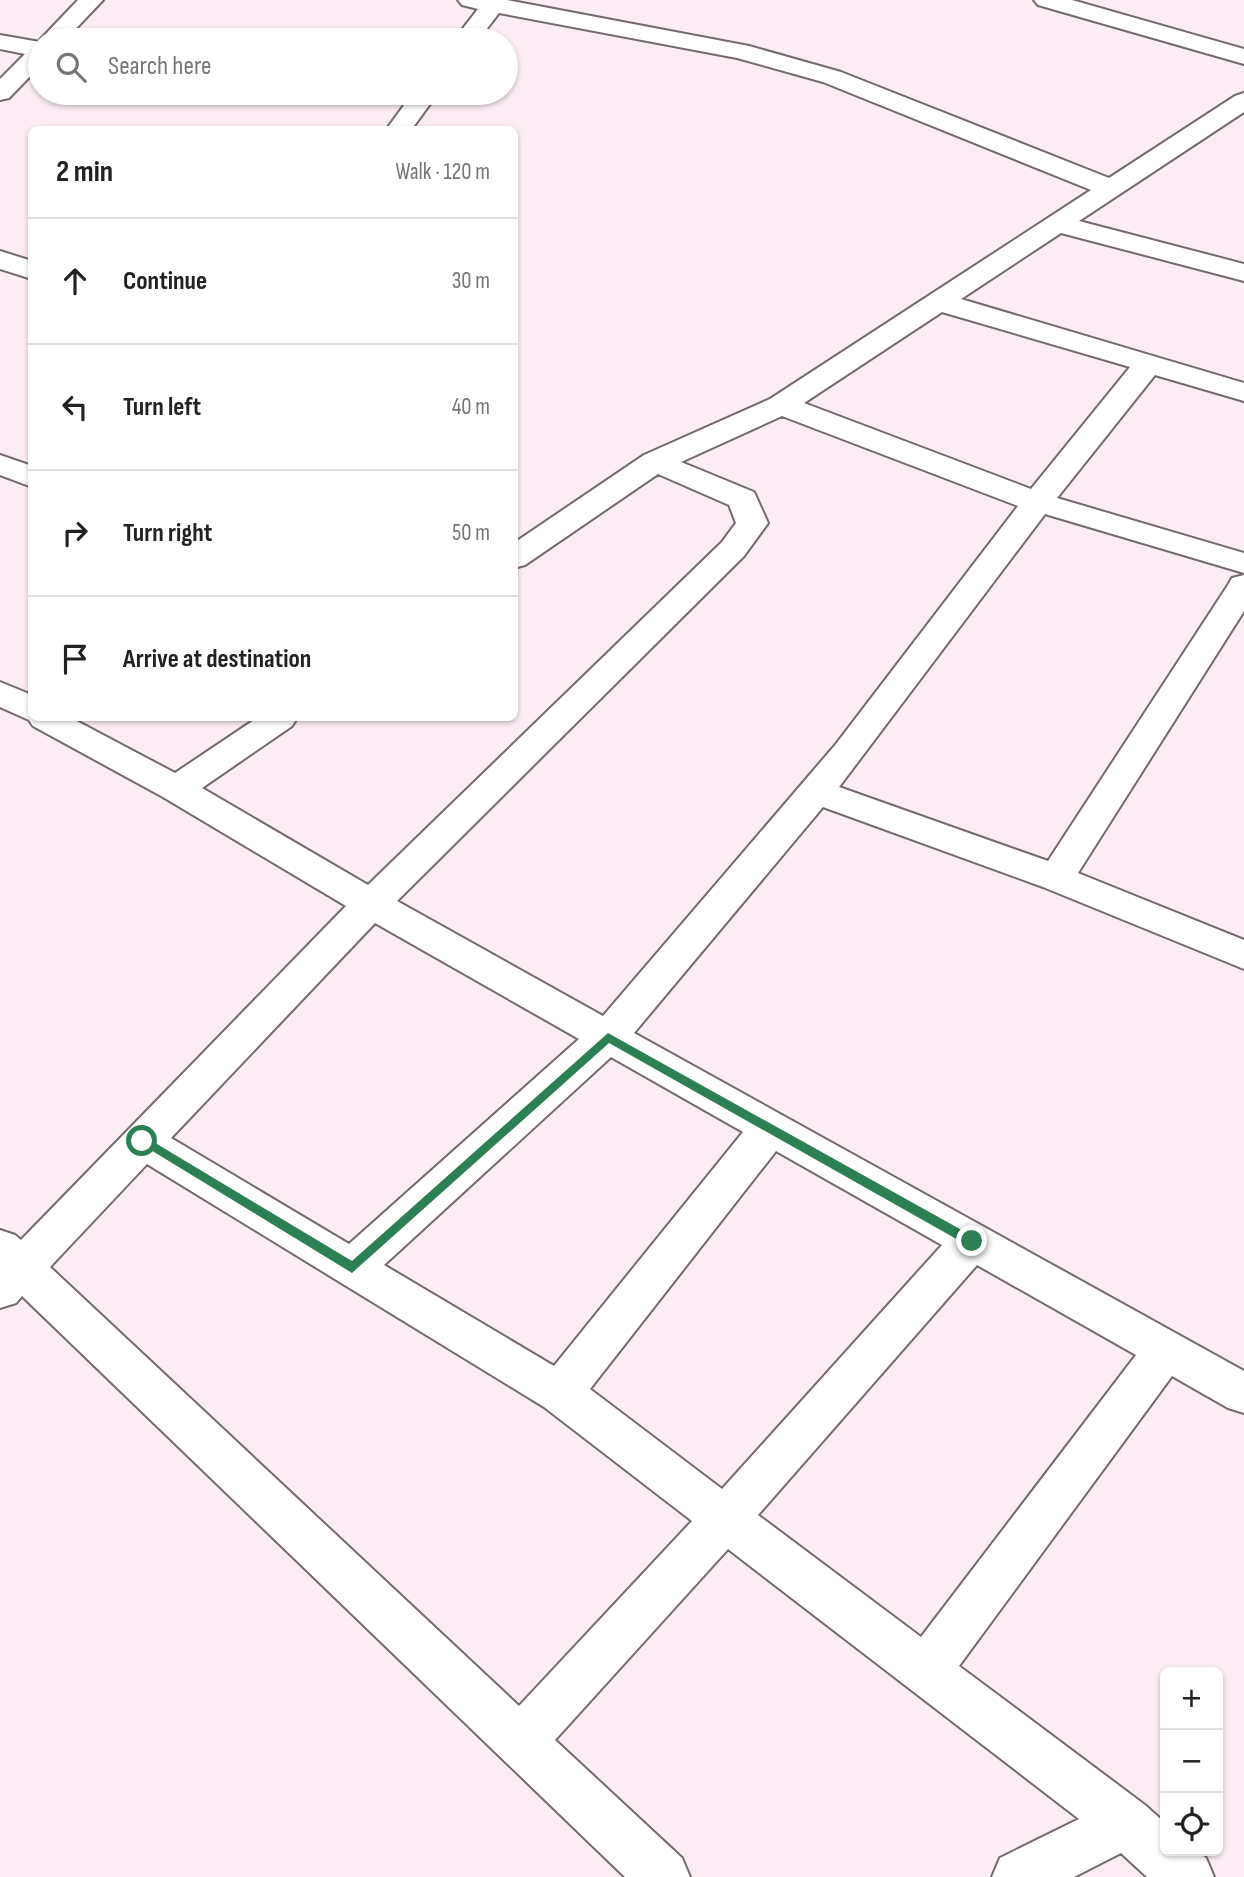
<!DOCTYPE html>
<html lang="en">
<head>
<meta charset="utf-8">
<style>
  :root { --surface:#fff; --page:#f2f2f2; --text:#222; --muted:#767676; --line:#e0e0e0 }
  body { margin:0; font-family:"Sofia Sans Condensed",sans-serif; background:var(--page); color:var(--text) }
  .controls { position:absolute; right:21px; bottom:21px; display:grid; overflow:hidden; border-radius:10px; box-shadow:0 2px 5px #0004 }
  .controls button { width:63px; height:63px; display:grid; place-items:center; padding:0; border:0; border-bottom:2px solid var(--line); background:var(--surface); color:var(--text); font:35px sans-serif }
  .stop { position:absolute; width:21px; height:21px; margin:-16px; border:5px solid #2c8053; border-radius:50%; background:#fff }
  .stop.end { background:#2c8053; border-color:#fff; box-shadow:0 2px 7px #0008 }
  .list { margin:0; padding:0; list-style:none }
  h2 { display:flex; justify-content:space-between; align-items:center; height:91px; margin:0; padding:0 28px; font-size:30px }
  h2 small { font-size:23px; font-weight:400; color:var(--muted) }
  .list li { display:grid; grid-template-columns:46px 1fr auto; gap:21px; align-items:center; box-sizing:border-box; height:126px; padding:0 28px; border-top:2px solid var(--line) }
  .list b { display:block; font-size:26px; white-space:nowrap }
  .list em { font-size:23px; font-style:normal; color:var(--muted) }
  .icon { flex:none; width:38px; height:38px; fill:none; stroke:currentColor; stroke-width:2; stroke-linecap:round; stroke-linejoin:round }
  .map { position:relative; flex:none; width:1244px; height:1877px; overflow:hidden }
  .search { position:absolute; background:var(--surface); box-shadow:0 2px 5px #0004; left:28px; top:28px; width:490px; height:77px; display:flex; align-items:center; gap:18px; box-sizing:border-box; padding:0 24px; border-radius:38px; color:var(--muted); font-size:26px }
  .panel { position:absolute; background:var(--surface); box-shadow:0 2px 5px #0004; left:28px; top:126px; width:490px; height:595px; border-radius:10px }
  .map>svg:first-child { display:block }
</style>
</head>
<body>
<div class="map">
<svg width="1244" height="1877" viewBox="0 0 1244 1877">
  <rect width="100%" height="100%" fill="#fcedf5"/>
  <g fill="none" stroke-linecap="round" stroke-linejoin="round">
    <g stroke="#75686f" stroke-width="4">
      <g id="street">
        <polygon points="78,0 103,0 65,40 40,40"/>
        <path d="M458 0H507L749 46 841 72 1109 178 1235 96 1244 93V112L1079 221 1244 264V281L1061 233 961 299 1244 383V401L1155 375 1057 498 1244 553V573L1045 514 839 787 1048 861 1228 585 1232 578 1244 575V611L1078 873 1244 940V969L1043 887 823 807 634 1033 1244 1371V1413L1228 1408 1172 1376 959 1666 1145 1805 1165 1823V1851H1197L1206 1858 1214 1877H1147L1121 1853 1074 1877H992L1000 1858 1079 1819 728 1549 555 1740 682 1858 690 1877H625L22 1296 16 1303 0 1308V1230L15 1235 21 1240 346 906 163 797 33 726 29 720 0 707V682L32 695V718H71L175 773 257 718H297L292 726 202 788 368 885 722 542 736 523 729 505 658 474 525 565 514 568V543L644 455 770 399 1091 190 823 82 737 58 499 13 478 40H454L478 9 462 5ZM942 312 1130 367 1031 489 804 403ZM782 416 1018 506 836 744 603 1016 397 901 744 556 768 523 754 492 681 462ZM375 923 579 1039 349 1244 171 1138ZM611 1057 743 1132 554 1366 384 1265ZM776 1151 942 1245 722 1489 590 1389ZM147 1164 544 1407 692 1521 519 1706 50 1267ZM977 1265 1136 1355 921 1637 758 1515Z"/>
        <polygon points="1034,0 1072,0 1244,49 1244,64 1038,5"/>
        <polygon points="0,35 40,42 40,66 9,98 0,100 0,79 25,54 0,49"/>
        <polygon points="413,93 438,93 411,130 386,130"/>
        <polygon points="0,251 32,261 32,279 0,269"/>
        <polygon points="0,455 32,466 32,487 0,475"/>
      </g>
    </g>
    <use href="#street" fill="#fff" fill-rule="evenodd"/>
  </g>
  <polygon fill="#2c8053" points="608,1033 976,1238 976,1245 967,1245 609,1043 352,1273 136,1141 138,1138 147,1138 352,1261"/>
</svg>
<div class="controls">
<button>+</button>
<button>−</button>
<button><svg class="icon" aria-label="locate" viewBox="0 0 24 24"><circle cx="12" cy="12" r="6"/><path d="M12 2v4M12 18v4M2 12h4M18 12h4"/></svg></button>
</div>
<div class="stop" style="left:142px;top:1141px"></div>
<div class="stop end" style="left:972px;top:1241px"></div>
<div class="search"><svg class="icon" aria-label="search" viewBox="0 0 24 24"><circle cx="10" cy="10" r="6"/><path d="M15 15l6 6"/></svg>Search here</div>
<section class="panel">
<h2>2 min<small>Walk · 120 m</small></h2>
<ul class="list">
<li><svg class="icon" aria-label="ahead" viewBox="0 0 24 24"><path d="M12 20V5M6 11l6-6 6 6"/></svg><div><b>Continue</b></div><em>30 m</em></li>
<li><svg class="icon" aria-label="left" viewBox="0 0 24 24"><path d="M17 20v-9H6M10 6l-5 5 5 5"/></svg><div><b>Turn left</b></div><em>40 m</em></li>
<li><svg class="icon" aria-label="right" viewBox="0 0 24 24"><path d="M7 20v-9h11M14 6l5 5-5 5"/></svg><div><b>Turn right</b></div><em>50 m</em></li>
<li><svg class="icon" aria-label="arrive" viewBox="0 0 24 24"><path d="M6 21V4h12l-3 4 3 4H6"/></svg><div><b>Arrive at destination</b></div></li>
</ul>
</section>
</div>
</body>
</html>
